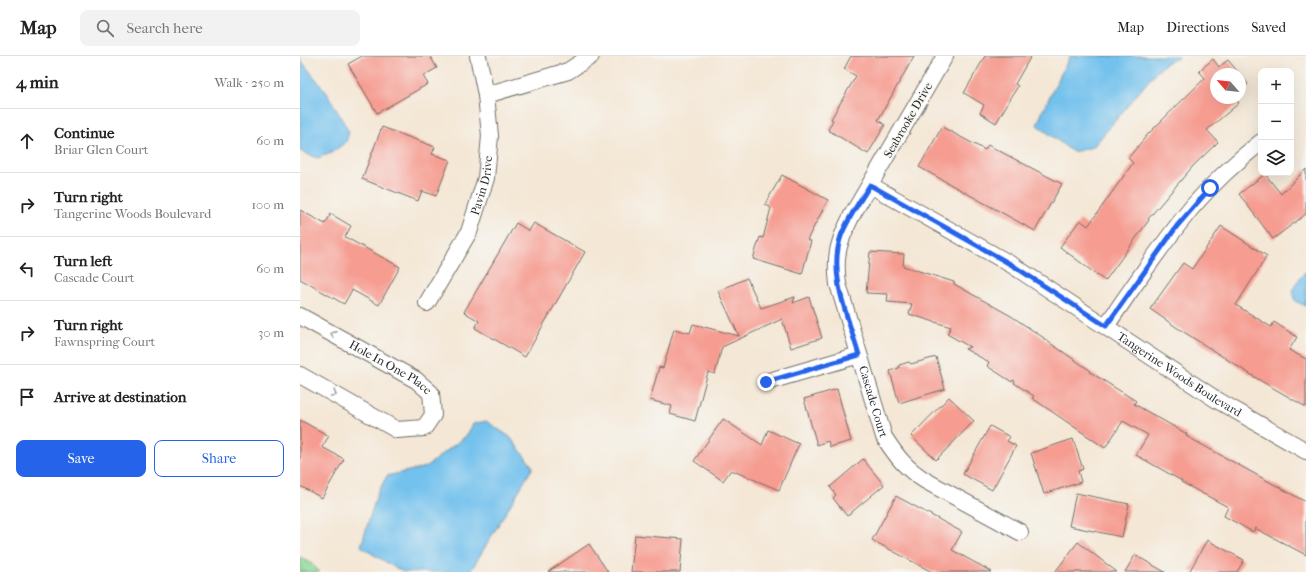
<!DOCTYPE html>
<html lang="en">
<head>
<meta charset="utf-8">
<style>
  :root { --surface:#fff; --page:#f2f2f2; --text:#222; --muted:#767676; --line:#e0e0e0; --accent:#2563eb }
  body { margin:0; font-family:"IM FELL French Canon",serif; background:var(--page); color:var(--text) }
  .controls { position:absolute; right:12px; top:12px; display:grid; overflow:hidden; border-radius:8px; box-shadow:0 4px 16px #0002 }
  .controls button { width:36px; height:36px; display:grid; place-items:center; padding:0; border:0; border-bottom:1px solid var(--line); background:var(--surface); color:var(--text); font:20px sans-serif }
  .compass { position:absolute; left:910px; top:12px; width:36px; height:36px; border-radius:50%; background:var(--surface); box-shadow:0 4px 16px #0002; rotate:298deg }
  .stop { position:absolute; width:12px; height:12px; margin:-9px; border:3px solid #2563eb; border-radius:50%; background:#fff }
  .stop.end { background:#2563eb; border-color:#fff; box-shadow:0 1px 4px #0008 }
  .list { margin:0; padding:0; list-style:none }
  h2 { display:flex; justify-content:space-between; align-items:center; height:52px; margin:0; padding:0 16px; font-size:17px }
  h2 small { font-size:13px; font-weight:400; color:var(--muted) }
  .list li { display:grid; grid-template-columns:26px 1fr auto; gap:12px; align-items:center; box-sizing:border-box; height:64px; padding:0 16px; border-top:1px solid var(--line) }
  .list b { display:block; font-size:15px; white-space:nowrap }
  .list p { margin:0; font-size:13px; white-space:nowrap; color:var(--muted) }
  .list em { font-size:13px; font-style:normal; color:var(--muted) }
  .actions { display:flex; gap:8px; padding:12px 16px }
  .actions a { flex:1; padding:9px 0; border:1px solid var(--accent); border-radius:8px; text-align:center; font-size:14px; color:var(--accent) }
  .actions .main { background:var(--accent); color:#fff }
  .icon { flex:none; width:22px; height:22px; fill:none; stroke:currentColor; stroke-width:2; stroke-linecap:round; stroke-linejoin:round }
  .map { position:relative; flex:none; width:1006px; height:516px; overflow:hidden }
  header { display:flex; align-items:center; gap:24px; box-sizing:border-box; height:56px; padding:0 20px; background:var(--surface); border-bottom:1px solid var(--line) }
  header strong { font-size:19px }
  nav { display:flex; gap:22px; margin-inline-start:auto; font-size:14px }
  .search { width:280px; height:36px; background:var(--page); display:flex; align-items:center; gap:10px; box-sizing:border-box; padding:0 14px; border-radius:8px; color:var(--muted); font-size:15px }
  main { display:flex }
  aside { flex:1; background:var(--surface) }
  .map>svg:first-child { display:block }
</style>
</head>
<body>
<header>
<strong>Map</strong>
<div class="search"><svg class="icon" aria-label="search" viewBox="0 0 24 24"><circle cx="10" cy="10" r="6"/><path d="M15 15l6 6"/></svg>Search here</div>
<nav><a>Map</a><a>Directions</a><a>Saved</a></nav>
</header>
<main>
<aside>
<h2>4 min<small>Walk · 250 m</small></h2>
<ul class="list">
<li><svg class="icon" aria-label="ahead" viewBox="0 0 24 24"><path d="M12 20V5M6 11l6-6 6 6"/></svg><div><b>Continue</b><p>Briar Glen Court</p></div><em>60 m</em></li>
<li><svg class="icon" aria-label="right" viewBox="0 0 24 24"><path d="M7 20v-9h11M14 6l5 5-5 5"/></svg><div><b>Turn right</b><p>Tangerine Woods Boulevard</p></div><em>100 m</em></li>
<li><svg class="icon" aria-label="left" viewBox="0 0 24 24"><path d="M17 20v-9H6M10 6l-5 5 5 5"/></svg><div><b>Turn left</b><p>Cascade Court</p></div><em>60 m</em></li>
<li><svg class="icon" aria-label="right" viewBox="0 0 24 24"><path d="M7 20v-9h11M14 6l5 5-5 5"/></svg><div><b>Turn right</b><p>Fawnspring Court</p></div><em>30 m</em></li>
<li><svg class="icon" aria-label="arrive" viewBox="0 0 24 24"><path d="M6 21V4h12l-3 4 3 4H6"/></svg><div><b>Arrive at destination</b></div></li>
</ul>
<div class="actions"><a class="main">Save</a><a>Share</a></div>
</aside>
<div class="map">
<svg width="1006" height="516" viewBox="0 0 1006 516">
  <rect width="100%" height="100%" fill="#f6f6f2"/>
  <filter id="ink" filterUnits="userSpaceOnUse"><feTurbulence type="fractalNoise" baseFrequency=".025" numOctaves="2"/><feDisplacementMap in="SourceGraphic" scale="8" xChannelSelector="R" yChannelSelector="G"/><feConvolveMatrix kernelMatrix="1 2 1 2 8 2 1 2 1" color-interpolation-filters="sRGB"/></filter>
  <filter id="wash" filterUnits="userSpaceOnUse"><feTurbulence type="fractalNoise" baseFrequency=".012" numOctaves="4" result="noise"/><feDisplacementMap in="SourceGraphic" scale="16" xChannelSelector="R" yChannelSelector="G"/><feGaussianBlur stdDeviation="0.9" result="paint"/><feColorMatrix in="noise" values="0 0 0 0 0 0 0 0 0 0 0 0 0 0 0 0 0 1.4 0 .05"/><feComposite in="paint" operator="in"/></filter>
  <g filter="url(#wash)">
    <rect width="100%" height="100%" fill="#f4e7d5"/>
    <polygon fill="#8ad795" stroke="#5a8160" points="0,501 12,508 20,516 0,516"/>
    <g fill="#73c1ed" stroke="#4f768c">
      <polygon points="770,0 879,0 878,2 866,7 855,17 793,91 773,96 737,69 744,52"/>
      <polygon points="0,3 27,37 49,76 46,86 31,97 18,102 11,100 0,95"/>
      <polygon points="1006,215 1006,250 995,245 992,235 997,226"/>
      <polygon points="186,365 210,381 233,411 170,516 103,516 74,499 61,490 77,438 87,420 126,411 167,379 173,368"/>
    </g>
    <g id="blocks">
      <g fill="#f69c91">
        <polygon points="62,0 130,0 137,12 123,20 128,28 77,57 48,8"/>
        <polygon points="551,0 614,0 578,64 585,69 568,98 528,74 533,64 531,63 556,20 544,13"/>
        <polygon points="685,0 731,0 715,28 718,30 696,67 680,57 684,49 664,37"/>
        <polygon points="913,3 919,11 928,4 948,28 940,35 940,18 916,18 916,42 935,42 939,47 907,74 918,86 893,110 848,163 849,164 805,225 760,191 780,164 788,170 833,107 828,102 848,78 905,22 899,15"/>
        <polygon points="82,71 135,91 132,98 150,104 136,140 122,135 118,145 62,123"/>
        <polygon points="642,71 685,94 688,89 762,128 735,175 619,111"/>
        <polygon points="1006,113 1006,158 973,183 939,138 965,118 981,138"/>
        <polygon points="482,119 528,144 507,184 511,185 502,218 453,203 460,181 463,182 471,152 465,148"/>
        <polygon points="0,154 25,168 31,158 51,170 45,181 100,211 79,249 52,234 44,248 0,223"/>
        <polygon points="216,167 229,175 234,167 285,196 225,301 175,272 179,265 164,256"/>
        <polygon points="921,170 967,200 936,249 971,271 974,266 997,281 989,294 1006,303 1006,351 961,325 876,271 850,253 883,207 892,213"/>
        <polygon points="570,196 604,198 603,210 654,226 654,228 711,260 744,282 744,283 791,315 790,316 836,345 834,348 887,378 886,380 1006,446 1006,499 955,472 953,476 924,460 928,451 881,426 882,425 836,399 848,379 823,365 805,392 732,342 734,340 714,327 715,325 713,324 712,326 687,310 689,306 665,293 670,291 647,278 651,271 609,258 612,248 587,246 588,238 566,237"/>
        <polygon points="447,222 461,252 495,241 493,247 509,241 522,282 491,292 482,263 422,291 415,318 408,316 395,365 370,358 372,350 350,344 359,311 363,312 374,273 390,277 393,268 439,280 418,235"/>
        <polygon points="636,301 645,333 599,347 590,315 599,312 599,309 609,306 611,308"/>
        <polygon points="537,333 551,385 530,391 528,385 517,389 504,343"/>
        <polygon points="649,341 674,365 636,404 611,380"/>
        <polygon points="423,363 462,389 468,374 499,388 479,434 431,414 423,425 394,405"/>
        <polygon points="0,364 29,380 22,391 44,403 22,442 0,430"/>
        <polygon points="690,370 710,381 707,385 716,390 692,434 663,418"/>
        <polygon points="773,383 783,413 778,415 781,426 744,438 731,397"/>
        <polygon points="563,403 584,429 547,460 533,442 536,439 530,431"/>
        <polygon points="776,437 829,448 822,481 769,470"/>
        <polygon points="596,440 662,476 652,494 692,516 632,516 572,484"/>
        <polygon points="335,479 383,483 380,516 331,516"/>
        <polygon points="907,484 944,504 937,516 889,516"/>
        <polygon points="778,486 817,516 755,516"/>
        <polygon points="289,488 308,516 248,516"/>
        <polygon points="835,499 865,516 825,516"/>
      </g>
    </g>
  </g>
  <g filter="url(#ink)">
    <use href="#blocks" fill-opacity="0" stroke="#716d66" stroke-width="1"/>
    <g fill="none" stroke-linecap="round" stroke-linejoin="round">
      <g stroke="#716d66" stroke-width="18">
        <g id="minor">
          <path id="s1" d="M645 0 552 159C539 185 534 198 538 228L584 381C597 401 605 412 626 425L720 476"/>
          <polyline points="186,39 268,15 291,0"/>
          <path id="s2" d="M570 129 712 209 917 344 1006 395"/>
          <path id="s3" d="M127 247 169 176 186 122 190 80 186 39 178 0"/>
          <path id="s4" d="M0 260 116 324 131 337 133 359 124 372 97 374 0 319"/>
          <path d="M806 270C834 230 862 187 894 149 914 126 937 105 961 86"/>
          <polyline points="466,326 559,299"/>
        </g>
      </g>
      <use href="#minor" stroke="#fff" stroke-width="16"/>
    </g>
    <defs><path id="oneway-chevron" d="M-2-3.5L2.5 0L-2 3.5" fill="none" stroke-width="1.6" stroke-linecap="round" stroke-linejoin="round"/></defs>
    <g stroke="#a0a0a0">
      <use href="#oneway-chevron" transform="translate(33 278) rotate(-151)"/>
      <use href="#oneway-chevron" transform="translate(34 338) rotate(30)"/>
    </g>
  </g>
  <g fill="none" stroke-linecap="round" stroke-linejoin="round" filter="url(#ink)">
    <path stroke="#2563eb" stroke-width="5" d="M466 326 559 299C548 261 528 218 541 180 548 162 560 145 570 129L712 209 806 270 877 170 910 132"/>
  </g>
  <g text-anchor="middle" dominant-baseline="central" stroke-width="3" stroke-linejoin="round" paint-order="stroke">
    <g font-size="12" fill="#2b2b2b" stroke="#f6f6f2">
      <text transform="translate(608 64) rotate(-60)">Seabrooke Drive</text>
      <text stroke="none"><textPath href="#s3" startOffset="131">Pavin Drive</textPath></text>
      <text stroke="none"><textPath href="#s4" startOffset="104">Hole In One Place</textPath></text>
      <text stroke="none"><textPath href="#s2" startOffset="363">Tangerine Woods Boulevard</textPath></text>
      <text stroke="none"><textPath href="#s1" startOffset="379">Cascade Court</textPath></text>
    </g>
  </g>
</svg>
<div class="controls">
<button>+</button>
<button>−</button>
<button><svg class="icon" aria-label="layers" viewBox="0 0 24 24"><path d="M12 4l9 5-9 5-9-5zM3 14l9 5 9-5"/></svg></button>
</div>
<svg class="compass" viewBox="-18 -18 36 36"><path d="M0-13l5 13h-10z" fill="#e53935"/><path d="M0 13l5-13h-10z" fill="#767676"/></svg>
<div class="stop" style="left:910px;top:132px"></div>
<div class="stop end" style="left:466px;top:326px"></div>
</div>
</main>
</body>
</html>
